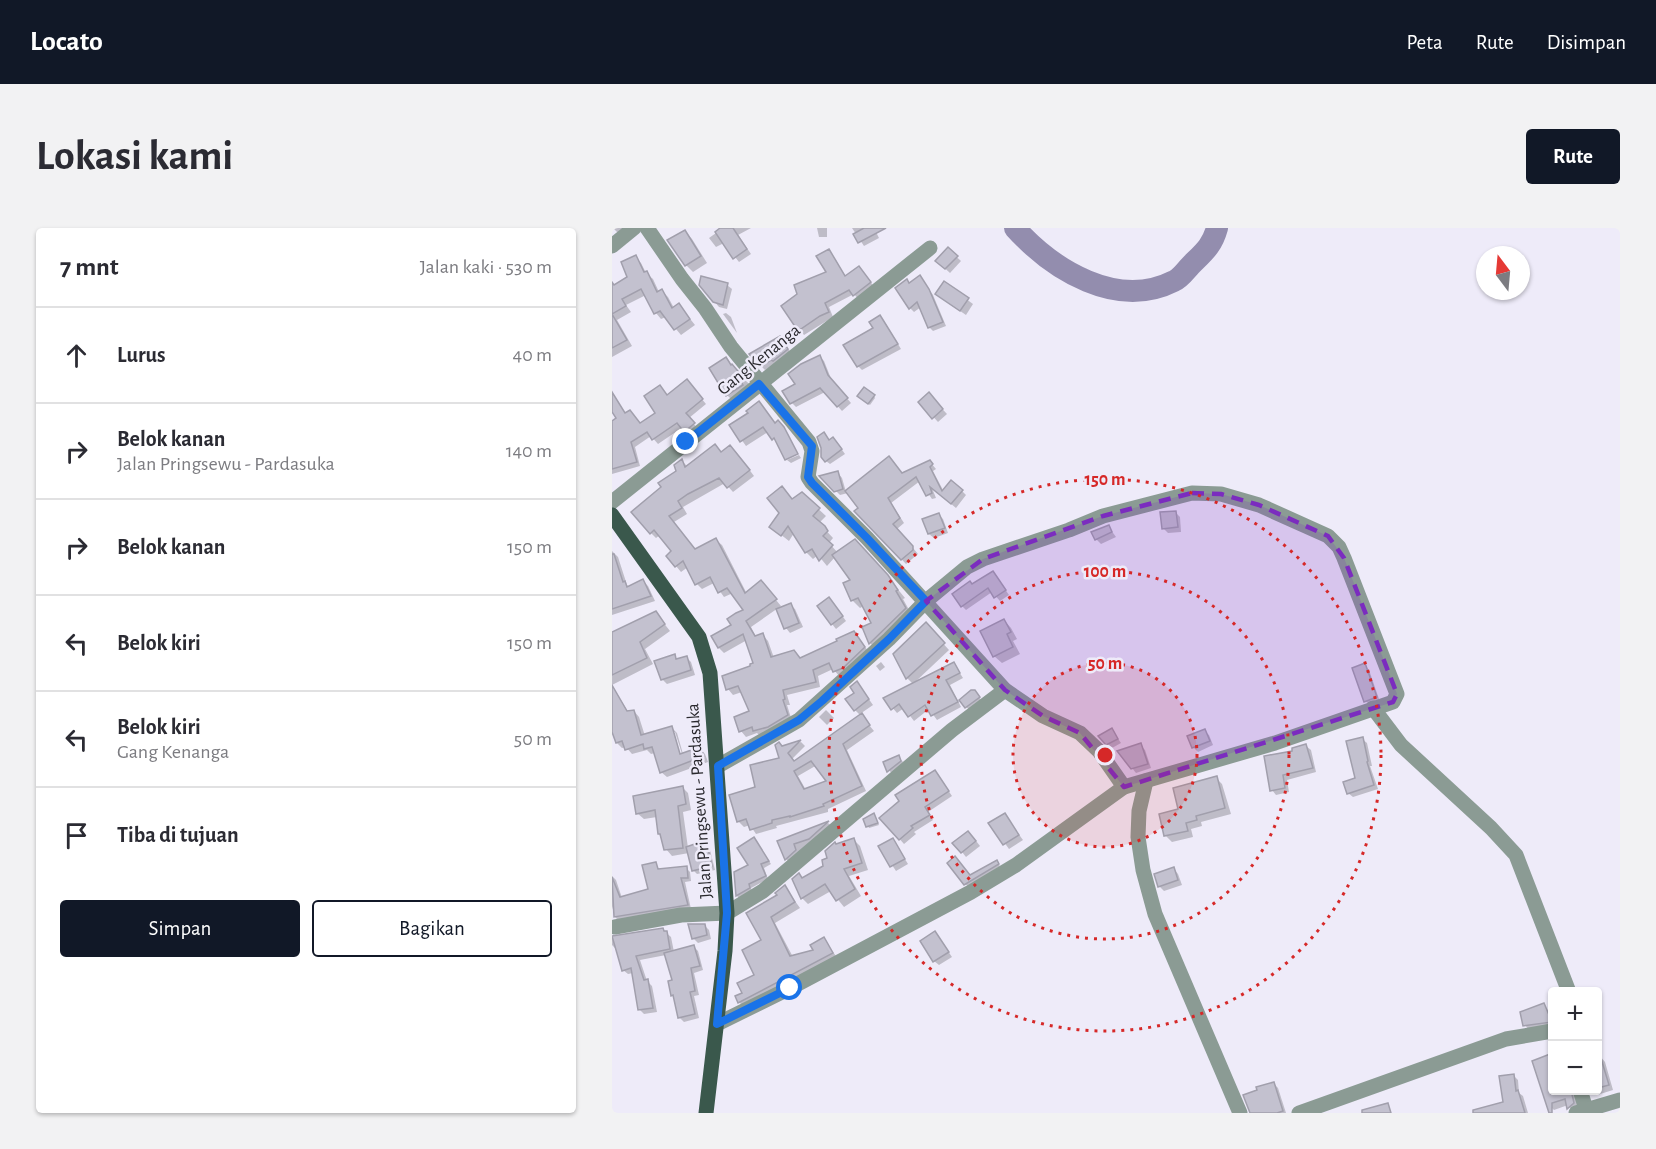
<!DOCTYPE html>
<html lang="id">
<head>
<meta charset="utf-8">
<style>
  :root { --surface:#fff; --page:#f2f2f3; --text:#2b2b33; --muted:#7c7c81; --line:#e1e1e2; --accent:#111827 }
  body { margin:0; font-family:"Alegreya Sans",sans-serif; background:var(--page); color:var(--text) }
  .controls { position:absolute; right:18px; bottom:18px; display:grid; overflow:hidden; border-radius:6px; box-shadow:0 2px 4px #0004 }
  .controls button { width:54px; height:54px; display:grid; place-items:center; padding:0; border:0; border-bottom:2px solid var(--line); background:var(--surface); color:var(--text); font:30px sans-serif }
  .compass { position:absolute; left:864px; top:18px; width:54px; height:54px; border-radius:50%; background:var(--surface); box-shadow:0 2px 4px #0004; rotate:344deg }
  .stop { position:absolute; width:18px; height:18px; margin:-14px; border:4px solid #1a73e8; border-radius:50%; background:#fff }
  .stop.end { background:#1a73e8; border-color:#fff; box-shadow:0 2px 6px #0008 }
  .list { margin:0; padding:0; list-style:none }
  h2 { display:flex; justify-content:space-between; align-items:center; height:78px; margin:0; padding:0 24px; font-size:26px }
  h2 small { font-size:20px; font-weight:400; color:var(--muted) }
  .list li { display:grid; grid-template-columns:39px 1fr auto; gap:18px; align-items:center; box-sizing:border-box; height:96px; padding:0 24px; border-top:2px solid var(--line) }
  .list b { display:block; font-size:22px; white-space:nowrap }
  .list p { margin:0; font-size:20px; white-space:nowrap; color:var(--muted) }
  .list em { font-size:20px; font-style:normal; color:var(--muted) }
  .actions { display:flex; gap:12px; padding:18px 24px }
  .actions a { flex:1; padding:14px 0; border:2px solid var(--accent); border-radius:6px; text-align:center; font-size:21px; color:var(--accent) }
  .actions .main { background:var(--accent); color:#fff }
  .icon { flex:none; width:33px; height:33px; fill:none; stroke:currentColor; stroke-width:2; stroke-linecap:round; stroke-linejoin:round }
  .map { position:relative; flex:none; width:1008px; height:885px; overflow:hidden; border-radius:6px }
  header { display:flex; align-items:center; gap:36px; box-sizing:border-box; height:84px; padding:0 30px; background:var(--accent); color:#fff }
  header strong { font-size:28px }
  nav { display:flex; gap:33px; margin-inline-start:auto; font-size:21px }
  .intro { display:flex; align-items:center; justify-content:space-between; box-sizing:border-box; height:144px; padding:0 36px }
  h1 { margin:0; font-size:42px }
  .button { padding:15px 27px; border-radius:6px; background:var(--accent); color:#fff; font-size:21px; font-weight:700 }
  main { display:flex; gap:36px; padding:0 36px }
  aside { flex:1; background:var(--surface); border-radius:6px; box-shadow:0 2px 4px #0004 }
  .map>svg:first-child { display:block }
</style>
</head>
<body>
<header>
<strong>Locato</strong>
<nav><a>Peta</a><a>Rute</a><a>Disimpan</a></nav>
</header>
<div class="intro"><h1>Lokasi kami</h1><a class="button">Rute</a></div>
<main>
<aside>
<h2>7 mnt<small>Jalan kaki · 530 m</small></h2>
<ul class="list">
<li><svg class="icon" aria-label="ahead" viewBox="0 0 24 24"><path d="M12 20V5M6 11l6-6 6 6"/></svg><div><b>Lurus</b></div><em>40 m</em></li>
<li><svg class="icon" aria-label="right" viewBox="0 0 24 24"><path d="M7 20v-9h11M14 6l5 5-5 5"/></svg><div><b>Belok kanan</b><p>Jalan Pringsewu - Pardasuka</p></div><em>140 m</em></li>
<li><svg class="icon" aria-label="right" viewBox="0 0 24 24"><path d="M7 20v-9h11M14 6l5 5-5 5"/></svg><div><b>Belok kanan</b></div><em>150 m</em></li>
<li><svg class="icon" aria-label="left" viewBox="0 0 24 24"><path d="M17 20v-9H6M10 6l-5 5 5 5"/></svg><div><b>Belok kiri</b></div><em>150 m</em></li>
<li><svg class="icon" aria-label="left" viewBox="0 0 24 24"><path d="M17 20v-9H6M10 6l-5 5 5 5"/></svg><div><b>Belok kiri</b><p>Gang Kenanga</p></div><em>50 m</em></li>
<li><svg class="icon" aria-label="arrive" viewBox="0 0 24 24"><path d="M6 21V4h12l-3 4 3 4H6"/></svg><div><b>Tiba di tujuan</b></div></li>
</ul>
<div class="actions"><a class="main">Simpan</a><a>Bagikan</a></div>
</aside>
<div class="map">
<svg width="1008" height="885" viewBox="0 0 1008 885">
  <rect width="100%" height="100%" fill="#eeebf9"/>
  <g fill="#0003" fill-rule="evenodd">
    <polygon points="1,0 17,0 8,7"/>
    <polygon points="111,0 139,0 126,7 139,26 127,34 112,15 104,19 97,10"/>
    <polygon points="205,0 215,0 215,9 207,9"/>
    <polygon points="240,0 262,0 267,10 252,18"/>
    <polygon points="73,3 80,11 95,35 81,44 74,37"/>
    <polygon points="336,21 349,33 338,45 325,33"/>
    <polygon points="217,22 234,49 251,44 263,60 247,72 242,66 217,79 221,89 192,107 171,79 216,44"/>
    <polygon points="23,29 29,35 34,45 41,51 47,64 50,63 56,69 62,80 67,77 83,97 69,107 54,89 49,91 44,85 34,67 14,77 19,84 5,92 20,118 0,129 0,60 17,50"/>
    <polygon points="295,53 299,56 312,54 321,67 334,98 321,103 317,99 309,79 302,84 298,80"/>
    <polygon points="332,55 361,76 354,87 329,70"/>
    <polygon points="115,57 120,61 115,81 107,79 102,73"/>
    <polygon points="114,85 119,89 125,105 111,86"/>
    <polygon points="272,93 289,121 250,142 246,138"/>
    <polygon points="168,110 180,126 153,142 149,138"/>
    <polygon points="208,129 212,133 220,153 239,175 230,183 213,164 184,179 180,175 185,157"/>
    <polygon points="114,131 137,156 122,174 115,167"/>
    <polygon points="79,158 94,176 77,190 86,201 78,207 71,199 46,216 39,208 23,219 28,238 0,246 0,194 6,191 0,181 0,176 5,173 14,186 28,196 45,185 48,159 56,168"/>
    <polygon points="262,168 263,170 258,177 249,170"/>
    <polygon points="321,171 335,186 326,194 308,174"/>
    <polygon points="164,196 170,198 185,224 174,230 166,215 156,204 134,218 119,197"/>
    <polygon points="218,213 225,215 233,226 218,236 214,233"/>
    <polygon points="124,224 142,248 121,264 113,255 71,279 75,286 62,294 83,322 104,312 110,317 135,366 154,360 169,378 139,399 144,409 151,407 156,413 162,430 189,432 247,410 258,426 228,449 221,441 206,448 208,459 175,467 178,477 175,477 180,493 148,508 145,505 134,509 129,503 139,483 130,464 121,467 116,461 143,436 135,412 112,425 107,420 133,383 121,365 112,369 102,355 90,361 85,356 76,339 69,344 64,338 62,323 48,307 44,310 39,305 51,259 65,244 70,233 76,239 110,225"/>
    <polygon points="187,227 189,230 179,235 175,232"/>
    <polygon points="277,230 291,247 318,234 324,241 321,243 332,264 350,263 354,267 344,280 320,260 324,270 320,271 308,253 279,275 292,295 285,301 306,326 294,336 244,283 249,280 236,265 228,267 210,249 226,245 230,250 234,264"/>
    <polygon points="190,266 214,288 207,295 221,310 217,315 226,325 274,347 293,370 291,371 301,389 266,423 258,415 251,400 261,395 252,378 248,380 240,372 241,353 223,329 215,338 206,327 201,331 194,324 182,305 177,313 159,299 181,272"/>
    <polygon points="563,284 568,289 569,304 556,305 551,300"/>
    <polygon points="327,287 331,291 336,305 322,310 317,306 312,292"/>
    <polygon points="496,298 504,309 489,316 484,311"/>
    <polygon points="0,323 6,329 15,357 17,359 31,353 36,358 43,373 0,387"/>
    <polygon points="381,344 397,367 388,373 380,364 354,382 350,378 360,358"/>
    <polygon points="221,375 234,393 224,401 220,396"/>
    <polygon points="178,377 183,381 191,399 178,405 174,400"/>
    <polygon points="43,384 58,403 33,421 41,436 0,457 0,405"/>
    <polygon points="392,392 399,400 405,411 401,413 408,426 390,435 382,428"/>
    <polygon points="319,402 337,422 301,456 295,450"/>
    <polygon points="62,428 66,432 74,429 79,434 83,447 55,456 50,451"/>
    <polygon points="269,434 273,439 268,443 264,438"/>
    <polygon points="342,436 351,450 338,457 349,479 325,492 317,481 302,493 292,480 285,485 273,471"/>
    <polygon points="752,437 757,442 768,474 758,477 753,473"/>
    <path d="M0 458 17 485 22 483 27 489 33 508 60 500 65 505 71 526 88 520 93 526 96 534 55 549 49 544 43 525 39 526 35 522 20 526 14 519 10 520 5 515 0 499ZM60 504H63L72 532 69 533Z"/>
    <path d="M249 460 261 477 248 486 262 503 235 522 254 563 216 581V584L164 598 165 600 144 606 138 597 132 599 126 593 145 560 169 531 170 520 189 514 193 518 180 531 182 534 249 488 243 482ZM205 537 217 554 194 562 186 548Z"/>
    <polygon points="365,467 371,474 359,483 354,479"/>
    <polygon points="214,482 222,490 215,497 207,489"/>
    <polygon points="500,502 509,515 500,520 488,508"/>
    <polygon points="592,503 597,507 601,517 586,524 581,519"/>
    <polygon points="750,511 755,515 760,538 758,538 766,561 741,569 736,565 745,551"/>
    <polygon points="528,517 533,522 539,540 524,545 520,540"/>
    <polygon points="694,518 699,522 704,544 675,552 677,564 664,567 660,562 682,525"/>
    <polygon points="287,529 291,534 281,548 273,535"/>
    <polygon points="327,549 340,568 316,584 321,592 302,604 304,606 292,616 269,590"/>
    <polygon points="604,550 610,556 619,586 589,594 590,598 579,601 581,609 560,614 554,608 549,587 568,582"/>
    <polygon points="70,559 76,565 79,582 71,584 76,620 93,614 97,618 103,642 85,646 81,642 77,625 60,628 54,621 51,609 47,605 45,589 32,591 25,585"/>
    <polygon points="392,586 411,612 397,621 379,596"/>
    <polygon points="262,587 267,597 257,600 253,592"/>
    <polygon points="216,595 222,600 180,637 174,631 167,614"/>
    <polygon points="361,609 368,618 354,629 350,624"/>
    <polygon points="142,611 159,636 152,640 156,651 139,660 140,663 128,671 125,668 123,645 139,638"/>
    <polygon points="242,612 248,618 256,642 237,648 249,668 232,679 219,663 196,676 190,670 187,647 191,651 213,638 217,631"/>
    <polygon points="281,612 296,636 284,643 268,619"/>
    <polygon points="384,634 388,638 357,659 353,656 358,649"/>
    <polygon points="43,635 48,643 74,640 78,644 79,653 73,654 79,681 7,693 3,689 0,678 0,648 4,652 10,670 38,662"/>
    <polygon points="562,641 566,646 570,657 552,663 547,658"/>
    <polygon points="173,659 188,680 163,695 181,729 204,723 212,711 226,731 133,780 127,774 145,747 152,713 136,686 167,668"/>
    <polygon points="92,697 97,702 99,711 86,715 81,710"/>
    <polygon points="51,702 59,709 62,724 81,718 86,723 91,742 82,745 87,767 82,768 87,790 72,794 67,789 63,770 60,767 62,754 54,727 28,732 35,753 40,758 45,784 32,786 28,782 21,745 16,746 11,742 5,722 0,717 0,710"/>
    <polygon points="327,710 340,729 327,737 322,733"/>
    <polygon points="931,776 940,790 940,799 917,802 913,797"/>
    <polygon points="938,828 940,831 940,862 967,862 967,881 961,885 956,877 942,882 936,876"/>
    <polygon points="988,828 993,834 1001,862 985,867 981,862 986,862 986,829"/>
    <polygon points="901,847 906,852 907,865 911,868 916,885 877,885 892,875"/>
    <polygon points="661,855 666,860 674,885 639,885"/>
  </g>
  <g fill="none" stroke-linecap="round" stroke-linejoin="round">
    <path stroke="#938dae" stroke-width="22" d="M403 0C441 42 505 82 562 53 569 50 574 42 579 37 592 24 600 18 605 0"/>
  </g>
  <g fill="#c3c1cf" stroke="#a19fac" stroke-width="1.5" fill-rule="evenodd">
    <polygon points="108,0 121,0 135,21 121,31 103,4"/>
    <polygon points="252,0 274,0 246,15 241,6"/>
    <polygon points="73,2 89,28 73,38 55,12"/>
    <polygon points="336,19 346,28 333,41 323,33"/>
    <polygon points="217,21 233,48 247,38 259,54 241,68 237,62 213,75 217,84 208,88 186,103 169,78 185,66 182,57 214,44 204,28"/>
    <polygon points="24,27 32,44 35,43 45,64 50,61 60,80 67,75 78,91 62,102 48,83 42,86 29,61 10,71 14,78 0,86 0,54 2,57 15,49 9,34"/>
    <polygon points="308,47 317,61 331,94 316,100 305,74 297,81 283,60 295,51 297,55"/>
    <polygon points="89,48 116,55 111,77 101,74 87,57"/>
    <polygon points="332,53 357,70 348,83 323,66"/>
    <polygon points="0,86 15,112 0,120"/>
    <polygon points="268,87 286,116 245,139 231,117 261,100 257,94"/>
    <polygon points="168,108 176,121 161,133 159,132 148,139 137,126"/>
    <polygon points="208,127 216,147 236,170 225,179 208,160 178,176 170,163 183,156 176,146 189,136"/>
    <polygon points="114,129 119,137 120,136 131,149 127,151 131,157 114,168 97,140"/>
    <polygon points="75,151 91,171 74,185 83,195 72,204 65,195 40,212 35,204 19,214 25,234 0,241 0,193 4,190 0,184 0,164 13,185 18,182 28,195 43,185 32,168 48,157 55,167"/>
    <polygon points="252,159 263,167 256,176 245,168"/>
    <polygon points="317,164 331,181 320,191 306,174"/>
    <polygon points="147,173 163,195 166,192 172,199 186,226 173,232 162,210 160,212 151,199 128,214 117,197 136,185 134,183"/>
    <polygon points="212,204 217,212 221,209 230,221 213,234 209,229 209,220 205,209"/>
    <polygon points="103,216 109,224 118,217 138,242 115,260 107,250 76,266 66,273 70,280 57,288 83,321 104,310 133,365 149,352 165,371 134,393 143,408 151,405 159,429 182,422 188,430 225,413 224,411 242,403 253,419 231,440 221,444 217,435 201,442 204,454 171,462 173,471 171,472 176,487 156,499 141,503 140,499 127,504 122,489 137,483 126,458 114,462 110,448 138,438 138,436 141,435 131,406 106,420 99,408 119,397 115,391 124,385 131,382 115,360 106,365 98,349 83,357 71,333 63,339 54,328 59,323 42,302 38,306 19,284 49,259 46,255 64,243 62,237 70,231 73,239"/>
    <polygon points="277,228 290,245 318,232 321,236 318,239 330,263 339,252 351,262 339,276 318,259 320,265 314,268 304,249 276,270 288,290 281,296 301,318 301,322 289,332 242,283 246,280 233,263"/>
    <polygon points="226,243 231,261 222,264 207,248"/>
    <polygon points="170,258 180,271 190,264 208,280 201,288 213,298 216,303 211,308 221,317 207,333 200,321 193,325 176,298 169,308 157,299 167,285 155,270"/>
    <polygon points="564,283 566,299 550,301 548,284"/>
    <polygon points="327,285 333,300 316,306 310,291"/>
    <polygon points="497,297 500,304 483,312 479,304"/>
    <polygon points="243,311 276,347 286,362 284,363 294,380 257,416 250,399 259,395 246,370 239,373 231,355 238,352 220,327"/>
    <polygon points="0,326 2,326 11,354 13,353 15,359 31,351 39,368 0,381"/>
    <polygon points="381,343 394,362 382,370 376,360 349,379 340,366 358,353 360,356"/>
    <polygon points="217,369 231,388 219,397 205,378"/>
    <polygon points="179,375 187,395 172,401 164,381"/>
    <polygon points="44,383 53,396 28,414 35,430 0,447 0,404"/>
    <polygon points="392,391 399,404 395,406 401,419 381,429 368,403"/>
    <polygon points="314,394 333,415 294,451 281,426"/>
    <polygon points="63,426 64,431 75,428 79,442 49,452 42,433"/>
    <polygon points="342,434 348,445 334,452 346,474 319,488 313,477 296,489 287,476 279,482 271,470"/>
    <polygon points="753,435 765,469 752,474 740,440"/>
    <polygon points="245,453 257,471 242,483 233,471 242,465 238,459"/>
    <polygon points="0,457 15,483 22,482 29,507 60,498 68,526 88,519 92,528 48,545 40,519 32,521 31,516 13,522 10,513 4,515 0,504"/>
    <polygon points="359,462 363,462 368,469 353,480 347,472"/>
    <path d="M250 485 258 497 231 516 250 558 211 576 212 578 178 589V588L160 592V595L138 602 134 591 125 594 117 567 143 559 138 537 167 530 163 517 167 514 170 518 189 512 176 525 182 533ZM199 533 214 553 192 561 182 543Z"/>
    <polygon points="500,500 506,511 494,517 486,508"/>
    <polygon points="593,501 598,513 580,520 575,508"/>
    <polygon points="751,509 756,533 755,534 762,557 735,566 731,554 743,550 734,513"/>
    <polygon points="529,515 536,536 519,541 505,523"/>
    <polygon points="694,516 701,540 671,547 673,560 658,563 652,528 680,523 680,520"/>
    <polygon points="287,527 289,533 275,544 271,534"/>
    <polygon points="323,542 337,563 313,579 318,587 299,598 301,600 287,612 267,590 287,573 283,567"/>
    <polygon points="605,548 613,580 584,588 585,592 574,595 576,603 552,608 547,586 566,581 561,560"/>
    <polygon points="71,558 74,576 66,578 71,620 52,622 48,606 46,606 43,582 24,586 21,568"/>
    <polygon points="262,585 266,595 254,599 251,591"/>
    <polygon points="393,585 407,607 391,617 376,595"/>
    <polygon points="217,593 197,611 182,616 184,622 173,632 165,613"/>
    <polygon points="356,603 364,613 349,625 340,615"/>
    <polygon points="142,609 157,633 149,636 154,648 137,656 138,660 124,668 122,644 136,637 125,620"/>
    <polygon points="242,610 250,635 232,641 243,661 224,673 213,656 189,671 180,651 187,645 190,650 211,638 210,632 215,630 213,623 223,614 224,616"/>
    <polygon points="281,610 293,631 278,639 266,618"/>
    <polygon points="94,612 100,638 80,643 74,619"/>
    <polygon points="343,628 358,647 385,632 387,636 352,657 335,635"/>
    <polygon points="44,634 46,641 75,638 76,650 69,650 76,677 2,689 0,649 8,669 36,661 30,637"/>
    <polygon points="562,639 566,652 546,659 542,646"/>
    <polygon points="173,657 183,674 159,689 178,728 201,722 198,717 212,709 221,725 126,775 123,768 130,765 125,755 142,747 130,722 149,712 134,685 165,667 163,665"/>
    <polygon points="76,696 93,696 95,707 80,711"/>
    <polygon points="51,700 52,703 55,703 58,721 24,728 32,752 36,751 41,780 26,782 19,740 10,743 0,708"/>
    <polygon points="323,703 337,724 321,734 308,713"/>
    <polygon points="82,717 88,738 79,740 83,763 78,764 83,786 66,790 61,767 59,768 56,753 60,752 52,725"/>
    <polygon points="932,775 940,794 911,798 908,784"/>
    <polygon points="938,826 940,833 940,862 959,862 962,875 955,881 953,871 940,875 940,885 937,885 920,833"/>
    <polygon points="988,827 997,857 986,860 986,828"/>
    <polygon points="902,846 904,863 906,862 913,885 861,885 861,882 891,874 887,848"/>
    <polygon points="662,854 671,883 665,885 638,885 631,867 645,862 644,859"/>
    <polygon points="776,875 779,885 750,885 750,882"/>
  </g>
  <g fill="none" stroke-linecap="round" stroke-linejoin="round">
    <g stroke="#8b9b94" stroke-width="15">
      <polyline points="35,0 70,51 93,80 119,119 197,214 200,223 196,249 200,255 255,310 393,462 431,488 468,505 487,523 512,559"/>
      <polyline points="0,18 22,0"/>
      <polyline points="0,274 318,20"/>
      <polyline points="761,480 789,517 879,600 904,627 957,764"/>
      <polyline points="534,553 527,583 526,609 531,642 543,686 628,885"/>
      <polyline points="3,699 69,687 115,685 151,663 340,502 393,462"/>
      <polyline points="105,796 178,760 359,664 404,637 512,559 663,515 781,474 785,466 732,330 727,319 716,308 647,277 609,266 580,265 491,288 457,302 371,331 355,339 314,373 277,411 187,492 106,538"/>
      <polyline points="968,862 974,881"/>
      <polyline points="687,885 894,811 940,803"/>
      <polyline points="964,885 1008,872"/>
    </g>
    <polyline stroke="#3a584c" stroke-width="15" points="0,287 87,409 98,445 115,685 113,723 94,885"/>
  </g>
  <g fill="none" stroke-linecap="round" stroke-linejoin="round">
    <polyline stroke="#1a73e8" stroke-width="8" points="74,214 147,156 200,218 196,249 200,255 255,310 314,373 277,411 210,473 187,492 106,538 115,685 105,796 178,760"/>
  </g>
  <path fill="#7b2cbf" fill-opacity="0.2" stroke="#7b2cbf" stroke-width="4.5" stroke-dasharray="12 8" stroke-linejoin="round" d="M580 265 609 266 647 277 716 308 732 330 785 466 781 474 512 559 468 505 431 488 393 462 314 373 371 331 491 288Z"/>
  <circle cx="493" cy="527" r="92" fill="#d62828" fill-opacity=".12"/>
  <g fill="none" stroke="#d62828" stroke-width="3" stroke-dasharray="3 6">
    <circle cx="493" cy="527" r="92"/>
    <circle cx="493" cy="527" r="184"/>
    <circle cx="493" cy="527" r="276"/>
  </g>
  <g text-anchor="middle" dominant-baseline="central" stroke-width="5" stroke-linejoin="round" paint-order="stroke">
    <g font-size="18" fill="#29282d" stroke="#eeebf9">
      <text transform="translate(147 132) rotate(-39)">Gang Kenanga</text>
      <text transform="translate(88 573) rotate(-94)">Jalan Pringsewu - Pardasuka</text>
    </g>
  </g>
  <circle cx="493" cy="527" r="9" fill="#d62828" stroke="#eeebf9" stroke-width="3"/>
  <g font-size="18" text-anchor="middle" font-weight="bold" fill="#d62828" stroke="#eeebf9" stroke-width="5" stroke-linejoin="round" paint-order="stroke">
    <text x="493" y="257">150 m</text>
    <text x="493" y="349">100 m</text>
    <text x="493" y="441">50 m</text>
  </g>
</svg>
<div class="controls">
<button>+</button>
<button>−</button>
</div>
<svg class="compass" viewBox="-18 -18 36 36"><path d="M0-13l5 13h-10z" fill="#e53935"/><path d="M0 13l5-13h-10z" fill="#7c7c81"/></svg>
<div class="stop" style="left:178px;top:760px"></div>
<div class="stop end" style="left:74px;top:214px"></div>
</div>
</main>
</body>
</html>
